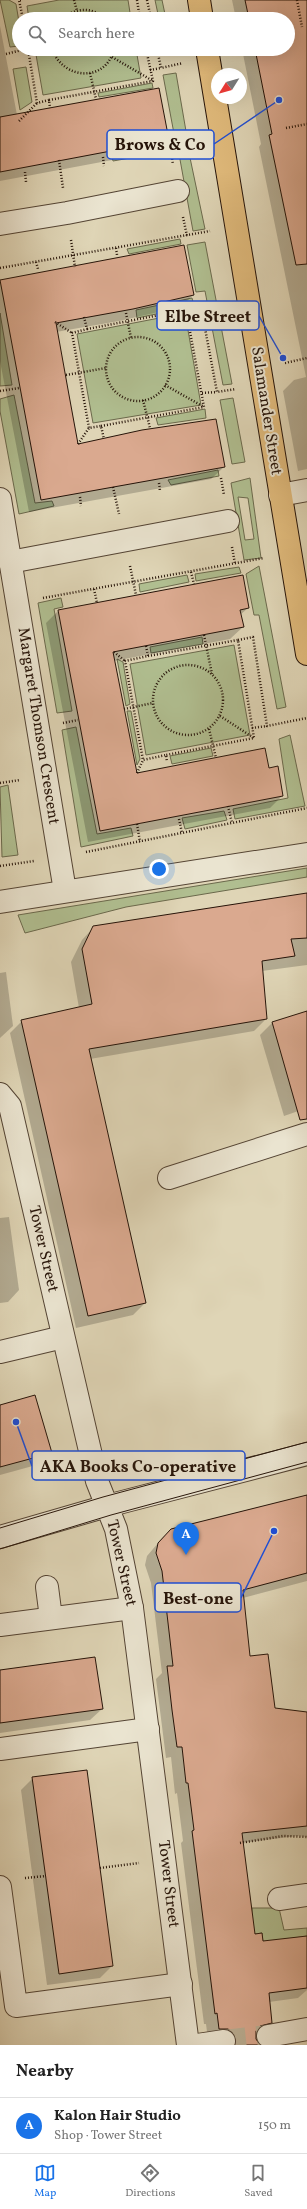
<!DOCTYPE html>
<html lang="en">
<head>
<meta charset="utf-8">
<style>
  :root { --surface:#fff; --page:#f2f2f2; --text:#222; --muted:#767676; --line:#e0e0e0; --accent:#1a73e8 }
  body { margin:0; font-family:Vollkorn,serif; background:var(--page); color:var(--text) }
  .compass { position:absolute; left:211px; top:68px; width:36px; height:36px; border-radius:50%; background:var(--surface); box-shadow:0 4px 16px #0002; rotate:233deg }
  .you { position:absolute; left:159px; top:869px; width:14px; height:14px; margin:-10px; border:3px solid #fff; border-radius:50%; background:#1a73e8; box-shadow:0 0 0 6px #1a73e833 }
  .badge { display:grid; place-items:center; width:26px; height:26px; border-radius:50%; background:var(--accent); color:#fff; font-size:13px; font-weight:700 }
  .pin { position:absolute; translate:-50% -33px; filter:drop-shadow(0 1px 2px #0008) }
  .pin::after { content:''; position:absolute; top:21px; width:14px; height:12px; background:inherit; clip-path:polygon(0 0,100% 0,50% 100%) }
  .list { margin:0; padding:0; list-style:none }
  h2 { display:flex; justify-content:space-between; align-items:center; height:52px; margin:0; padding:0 16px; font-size:17px }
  h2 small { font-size:13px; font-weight:400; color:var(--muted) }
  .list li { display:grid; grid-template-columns:26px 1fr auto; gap:12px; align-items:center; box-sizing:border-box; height:56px; padding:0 16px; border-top:1px solid var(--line) }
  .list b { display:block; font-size:15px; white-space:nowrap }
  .list p { margin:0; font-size:13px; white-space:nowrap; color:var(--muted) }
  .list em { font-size:13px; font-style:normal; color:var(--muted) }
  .icon { flex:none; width:22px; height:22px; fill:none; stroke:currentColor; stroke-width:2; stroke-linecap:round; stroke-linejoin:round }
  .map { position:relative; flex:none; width:307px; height:2045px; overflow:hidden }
  .search { position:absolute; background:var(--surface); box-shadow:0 4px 16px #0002; left:12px; right:12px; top:12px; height:44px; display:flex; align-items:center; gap:10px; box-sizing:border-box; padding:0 14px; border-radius:22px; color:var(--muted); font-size:15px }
  .sheet { height:108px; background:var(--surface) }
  nav { display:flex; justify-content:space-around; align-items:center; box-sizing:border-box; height:56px; border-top:1px solid var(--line); background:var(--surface); font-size:11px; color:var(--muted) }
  nav a { display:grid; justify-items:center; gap:2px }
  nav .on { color:var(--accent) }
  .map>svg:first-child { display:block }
</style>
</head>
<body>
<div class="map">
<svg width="307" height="2045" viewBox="0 0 307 2045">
  <rect width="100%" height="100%" fill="#dfd5b6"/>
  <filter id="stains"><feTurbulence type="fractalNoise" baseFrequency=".005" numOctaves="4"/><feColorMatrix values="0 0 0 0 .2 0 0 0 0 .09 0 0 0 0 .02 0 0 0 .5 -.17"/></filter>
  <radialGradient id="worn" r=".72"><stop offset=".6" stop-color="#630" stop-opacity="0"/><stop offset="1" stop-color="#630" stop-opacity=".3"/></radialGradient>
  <g fill="#b0be90" stroke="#6b694c" fill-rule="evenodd">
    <polygon points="0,0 9,0 16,4 19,22 19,46 10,47"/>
    <polygon points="59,0 128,0 131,19 29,19 27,6"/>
    <polygon points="155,0 162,0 166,19 159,19"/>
    <polygon points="35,49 136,49 141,78 43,95"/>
    <polygon points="26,67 32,102 20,110 13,69"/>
    <polygon points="176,73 187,137 175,139 163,75"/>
    <polygon points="152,83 153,88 99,97 98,93"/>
    <polygon points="168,143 169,151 113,161 111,153"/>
    <polygon points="189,153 205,229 193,231 179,154"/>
    <polygon points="180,239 181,244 129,254 127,249"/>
    <polygon points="205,242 232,384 223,385 205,291 196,292 187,245"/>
    <polygon points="192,298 194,306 137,318 136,310"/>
    <polygon points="0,313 12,385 0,386"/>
    <polygon points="185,313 201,405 93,423 77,334"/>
    <polygon points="14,395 35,503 52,501 54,506 19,514 0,411 0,399"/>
    <polygon points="233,398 245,462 232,464 220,400"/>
    <polygon points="205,409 206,418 158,425 156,418"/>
    <polygon points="218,470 219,476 171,485 168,480"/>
    <path d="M250 478 261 558 244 560 231 483ZM238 497 248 498 254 539 245 540Z"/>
    <polygon points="259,566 286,707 277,709 259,615 254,615 246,574"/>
    <polygon points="239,567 241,573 196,581 195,574"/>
    <polygon points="187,575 189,582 140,592 139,584"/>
    <polygon points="61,598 63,607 54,609 72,711 57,713 38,603"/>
    <polygon points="202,637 203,644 151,653 150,647"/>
    <polygon points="234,645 250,735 146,755 130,664"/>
    <polygon points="117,659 123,662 130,704 126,706"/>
    <polygon points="127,711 131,711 140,759 137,765"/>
    <polygon points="76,727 97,834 131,828 133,836 81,847 62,730"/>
    <polygon points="290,735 305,806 235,819 233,809 288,798 279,739"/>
    <polygon points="211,748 213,756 172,764 170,756"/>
    <polygon points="8,785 18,855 2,857 0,787"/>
    <polygon points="224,811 227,820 185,829 182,818"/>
    <polygon points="307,868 307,877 126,907 25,933 18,915"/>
    <polygon points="252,1908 279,1908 284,1930 307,1928 307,1936 263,1943 262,1933 250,1935"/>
  </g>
  <g fill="#0003">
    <polygon points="232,0 307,0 307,469 298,471 283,391 294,380 306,377 259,147 261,144 242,49 288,49 288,19 236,19"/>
    <polygon points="0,26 17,115 168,139 155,152 0,181"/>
    <polygon points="183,247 193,295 181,307 119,321 56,332 77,445 224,467 211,479 29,512 0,361 0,281"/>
    <polygon points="242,576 248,608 240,615 243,627 230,639 114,661 136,774 268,769 282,796 270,808 88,842 46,623 58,611"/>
    <polygon points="307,894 307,965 262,971 266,1019 254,1031 90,1059 145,1303 133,1315 76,1328 10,1033 22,1021 79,1008 71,962 82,940 94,927"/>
    <polygon points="6,972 13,1026 0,1038 0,973"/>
    <polygon points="307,1012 307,1108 284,1116 260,1035 272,1023"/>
    <polygon points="9,1217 19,1290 8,1302 0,1303 0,1218"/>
    <polygon points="0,1406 51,1453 40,1464 0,1475"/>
    <polygon points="307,1496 307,1581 243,1598 249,1657 274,1709 307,1713 307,1837 297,1836 242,1843 254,1935 262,1943 307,1937 307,1990 298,1998 269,2002 271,2022 260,2034 255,2035 258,2045 223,2045 208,2040 206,2024 204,2024 181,1843 183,1841 177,1793 175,1794 171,1757 166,1758 156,1679 162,1673 151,1583 145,1565 147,1556 164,1536"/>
    <polygon points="0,1671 102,1709 90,1720 0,1733"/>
    <polygon points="33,1778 112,1966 100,1978 47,1985 21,1790"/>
  </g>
  <g fill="#daa98f" stroke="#261409">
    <polygon points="245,0 307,0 307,264 296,265 269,135 272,134 255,49 288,49 288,19 249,19"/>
    <polygon points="159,88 169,140 0,172 0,117"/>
    <polygon points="184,245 194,295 133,309 56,323 69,395 78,444 142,430 216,419 225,467 41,500 0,280"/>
    <polygon points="243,575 249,608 240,610 244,627 113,652 137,773 265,748 269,768 278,766 283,796 100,831 58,610"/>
    <polygon points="307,893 307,938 291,939 295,956 262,961 267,1019 89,1049 146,1303 88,1316 21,1020 92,1004 82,949 93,926"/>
    <polygon points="307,1011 307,1119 300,1120 272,1022"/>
    <polygon points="35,1395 52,1453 0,1467 0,1405"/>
    <polygon points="307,1495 307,1573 243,1590 250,1656 268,1654 275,1708 307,1712 307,1826 242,1833 255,1934 262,1933 263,1941 307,1936 307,1988 269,1993 272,2023 260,2026 256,2031 256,2039 260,2045 236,2045 236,2039 234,2033 228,2029 219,2029 217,2013 215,2014 192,1831 194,1830 188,1783 186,1783 182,1747 177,1747 172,1710 167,1666 173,1666 162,1571 156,1553 158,1543 171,1529"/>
    <polygon points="95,1657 103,1709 0,1723 0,1670"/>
    <polygon points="87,1770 113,1966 59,1974 32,1777"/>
  </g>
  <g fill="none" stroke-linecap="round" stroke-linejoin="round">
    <polyline stroke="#baae93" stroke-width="22" stroke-dasharray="22 11" stroke-linecap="butt" points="224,2041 268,2036"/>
    <g stroke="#544434" stroke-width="24">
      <g id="minor">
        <polyline points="0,224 67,213 178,191"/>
        <polyline points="280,495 307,490"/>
        <polyline points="0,499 65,891"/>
        <polyline points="10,562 228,521"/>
        <polyline points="0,902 307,854"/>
        <polyline points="0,1094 10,1106 97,1481 116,1529 132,1608 188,2045"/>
        <polyline points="169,1178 307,1134"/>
        <polyline points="0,1352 63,1337"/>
        <polyline points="0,1537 107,1506 307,1454"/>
        <polyline points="47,1587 51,1618"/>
        <polyline points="0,1625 132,1608"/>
        <polyline points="0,1749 148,1729"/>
        <polyline points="0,1887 16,2006 181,1984"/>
        <polyline points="279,1899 307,1895"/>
        <polyline points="268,2036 307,2029"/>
        <polyline points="197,2045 224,2041"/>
      </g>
    </g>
    <g stroke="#261409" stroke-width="24">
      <g id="major">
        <polyline points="199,0 202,19"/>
        <polyline points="207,49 307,654"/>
      </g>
    </g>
    <g stroke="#261409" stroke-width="2.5" stroke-dasharray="1 2" stroke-linecap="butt">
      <polyline points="21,0 19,0 23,19"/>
      <polyline points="74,0 77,11"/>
      <polyline points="137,0 140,19"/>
      <polyline points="147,0 151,19"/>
      <polyline points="297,0 302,27"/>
      <path d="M61 19C74 8 93 6 105 19"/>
      <polyline points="28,49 37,103 49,100 50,108"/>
      <path d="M52 49C63 80 106 83 114 49"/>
      <polyline points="157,49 161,68 183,63"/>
      <polyline points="6,54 26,49"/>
      <polyline points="112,57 153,81"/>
      <polyline points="150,70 161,68"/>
      <polyline points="90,73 96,99"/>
      <polyline points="49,100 153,81 146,49"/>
      <polyline points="19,121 37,103"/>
      <polyline points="286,128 307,124"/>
      <polyline points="171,153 173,164"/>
      <polyline points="103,157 104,166"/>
      <polyline points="59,160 63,188"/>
      <polyline points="25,172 26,182"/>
      <polyline points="183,217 187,236"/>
      <polyline points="71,240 75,267"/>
      <polyline points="116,248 117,255"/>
      <polyline points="36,262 38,269"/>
      <polyline points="0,268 210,231"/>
      <polyline points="126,313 131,338"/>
      <polyline points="84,317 87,329 72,333 89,428 101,426 104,439"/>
      <polyline points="55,322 72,333"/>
      <polyline points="87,329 201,307 217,392 236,389"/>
      <circle cx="138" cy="369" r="32"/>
      <polyline points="285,363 307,358"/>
      <polyline points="66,375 106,368"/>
      <polyline points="165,385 204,407"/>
      <polyline points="0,391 19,388"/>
      <polyline points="202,393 217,392"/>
      <polyline points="143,400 150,428"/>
      <polyline points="101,426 204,407 186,310"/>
      <polyline points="78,444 89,428"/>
      <polyline points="221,478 224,495"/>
      <polyline points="159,483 160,491"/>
      <polyline points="113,487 119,514"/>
      <polyline points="80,497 81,506"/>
      <polyline points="232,547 235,564"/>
      <polyline points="130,566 136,595"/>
      <polyline points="191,572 194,584"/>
      <polyline points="94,589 97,603"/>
      <polyline points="43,598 264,558"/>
      <polyline points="204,635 212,674"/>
      <polyline points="238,640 253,637 267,726 307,718"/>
      <polyline points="146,646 148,656 125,661 143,760 166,755 167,762"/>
      <polyline points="114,652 125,661"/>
      <polyline points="148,656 238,640 254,738 166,755"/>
      <circle cx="188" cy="700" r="35"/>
      <polyline points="124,709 153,703"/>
      <polyline points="220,716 254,738"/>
      <polyline points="63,723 78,720"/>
      <polyline points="252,728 267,726"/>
      <polyline points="209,729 216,758"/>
      <polyline points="137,773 143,760"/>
      <polyline points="0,783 20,780"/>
      <polyline points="228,806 232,823"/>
      <polyline points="179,819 182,833"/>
      <polyline points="137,824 140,842"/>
      <polyline points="86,852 307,808"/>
      <polyline points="0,866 34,861"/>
      <polyline points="240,1843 283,1836 307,1837"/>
      <polyline points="100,1868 139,1863"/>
      <polyline points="25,1878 46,1876"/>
    </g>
    <use href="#minor" stroke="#eae4d0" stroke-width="22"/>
    <use href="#major" stroke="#e0ba7b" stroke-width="22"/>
    <g stroke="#261409" stroke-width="1">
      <polyline points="0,1528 103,1497 307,1442"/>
      <polyline points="0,1549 111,1515 307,1462"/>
    </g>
  </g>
  <g text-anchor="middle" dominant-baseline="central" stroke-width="4" stroke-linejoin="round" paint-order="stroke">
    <g font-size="16" fill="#261409" stroke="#eae4d0">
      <text transform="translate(266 411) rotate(81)">Salamander Street</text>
      <text transform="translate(38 726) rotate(81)">Margaret Thomson Crescent</text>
      <text transform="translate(43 1249) rotate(77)">Tower Street</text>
      <text transform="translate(121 1563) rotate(77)">Tower Street</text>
      <text transform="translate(168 1884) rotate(83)">Tower Street</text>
    </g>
  </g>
  <path fill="none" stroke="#1d4ed8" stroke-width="1.5" d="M279 100L214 144M283 358L259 316M16 1422L32 1466M274 1531L241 1598"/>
  <g fill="#1d4ed8" stroke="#eae4d0" stroke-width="1.5">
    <circle cx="279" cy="100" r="4"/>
    <circle cx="283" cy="358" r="4"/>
    <circle cx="16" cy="1422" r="4"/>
    <circle cx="274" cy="1531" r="4"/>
  </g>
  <g fill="#eae4d0" stroke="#1d4ed8" stroke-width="1.5">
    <rect x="107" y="130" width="107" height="29" rx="4"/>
    <rect x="157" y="301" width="102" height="29" rx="4"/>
    <rect x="32" y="1451" width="213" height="29" rx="4"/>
    <rect x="155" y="1583" width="86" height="29" rx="4"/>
  </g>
  <g font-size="17" text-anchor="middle" font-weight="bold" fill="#261409">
    <text x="160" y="150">Brows &amp; Co</text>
    <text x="208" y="322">Elbe Street</text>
    <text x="138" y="1472">AKA Books Co-operative</text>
    <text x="198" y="1604">Best-one</text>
  </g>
  <rect width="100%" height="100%" filter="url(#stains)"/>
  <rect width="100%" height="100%" fill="url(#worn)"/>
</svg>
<svg class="compass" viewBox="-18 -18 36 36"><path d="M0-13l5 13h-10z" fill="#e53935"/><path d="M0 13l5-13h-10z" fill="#767676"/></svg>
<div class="you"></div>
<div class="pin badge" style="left:186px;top:1555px">A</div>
<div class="search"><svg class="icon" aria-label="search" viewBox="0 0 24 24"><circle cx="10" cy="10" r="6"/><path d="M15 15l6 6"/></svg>Search here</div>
</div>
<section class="sheet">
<h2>Nearby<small></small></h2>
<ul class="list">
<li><span class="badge">A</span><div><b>Kalon Hair Studio</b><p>Shop · Tower Street</p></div><em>150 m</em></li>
</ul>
</section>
<nav>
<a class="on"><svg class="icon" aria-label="map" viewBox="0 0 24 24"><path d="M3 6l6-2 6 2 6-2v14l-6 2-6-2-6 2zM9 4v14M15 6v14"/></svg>Map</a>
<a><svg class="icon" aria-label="directions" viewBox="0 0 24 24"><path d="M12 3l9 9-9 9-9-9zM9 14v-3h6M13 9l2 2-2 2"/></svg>Directions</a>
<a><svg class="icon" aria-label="saved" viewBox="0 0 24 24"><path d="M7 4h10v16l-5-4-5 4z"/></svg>Saved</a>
</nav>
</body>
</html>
